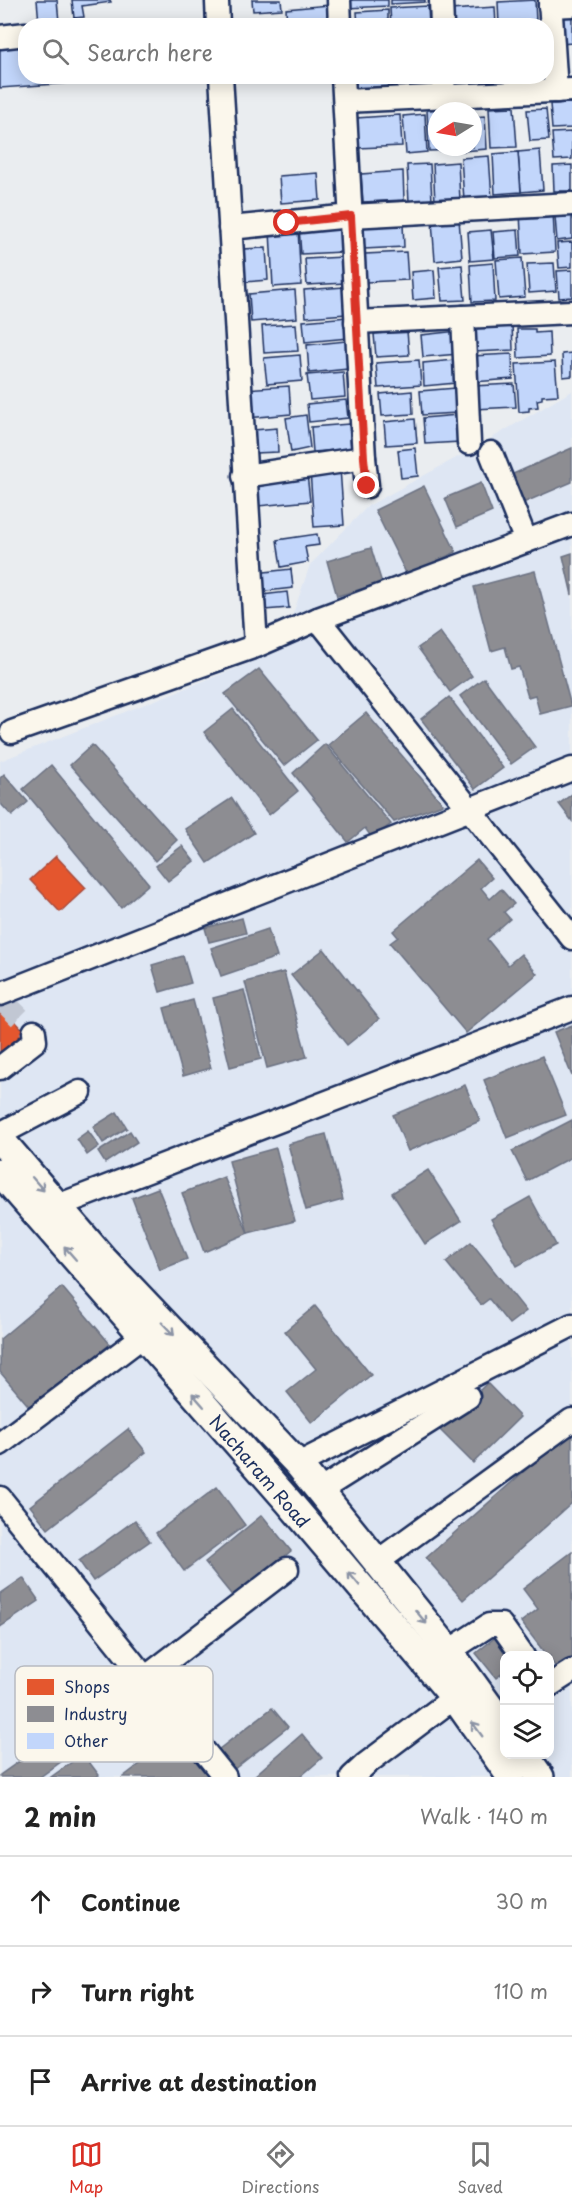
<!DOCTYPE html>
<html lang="en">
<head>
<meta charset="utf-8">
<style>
  :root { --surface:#fff; --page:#f2f2f2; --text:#222; --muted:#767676; --line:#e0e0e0; --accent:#d93025 }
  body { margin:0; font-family:"Playpen Sans",sans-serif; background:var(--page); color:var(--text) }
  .controls { position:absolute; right:18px; bottom:18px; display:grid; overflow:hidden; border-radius:12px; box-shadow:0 3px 15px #0003 }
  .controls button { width:54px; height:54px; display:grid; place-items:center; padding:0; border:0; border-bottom:2px solid var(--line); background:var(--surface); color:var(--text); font:30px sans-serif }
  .compass { position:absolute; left:428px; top:102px; width:54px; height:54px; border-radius:50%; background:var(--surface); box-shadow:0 3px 15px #0003; rotate:259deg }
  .stop { position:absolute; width:18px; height:18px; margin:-14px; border:4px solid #d93025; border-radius:50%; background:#fff }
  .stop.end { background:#d93025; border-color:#fff; box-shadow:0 2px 6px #0008 }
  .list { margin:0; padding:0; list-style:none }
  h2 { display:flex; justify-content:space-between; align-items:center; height:78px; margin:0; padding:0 24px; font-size:26px }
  h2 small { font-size:20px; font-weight:400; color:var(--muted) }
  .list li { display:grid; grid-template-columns:39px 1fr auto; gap:18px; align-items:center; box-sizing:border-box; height:90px; padding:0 24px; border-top:2px solid var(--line) }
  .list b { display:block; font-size:22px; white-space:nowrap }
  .list em { font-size:20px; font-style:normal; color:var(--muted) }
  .icon { flex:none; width:33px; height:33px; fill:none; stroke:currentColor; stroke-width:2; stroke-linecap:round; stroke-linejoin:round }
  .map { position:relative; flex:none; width:572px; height:1777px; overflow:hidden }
  .search { position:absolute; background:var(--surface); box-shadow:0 3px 15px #0003; left:18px; right:18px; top:18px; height:66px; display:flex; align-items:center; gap:15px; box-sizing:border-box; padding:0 21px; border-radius:24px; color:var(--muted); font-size:22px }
  .sheet { height:348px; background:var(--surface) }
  nav { display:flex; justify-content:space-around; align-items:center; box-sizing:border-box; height:84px; border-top:2px solid var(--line); background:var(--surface); font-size:16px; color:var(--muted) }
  nav a { display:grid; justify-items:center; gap:3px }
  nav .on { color:var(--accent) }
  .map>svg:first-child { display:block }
</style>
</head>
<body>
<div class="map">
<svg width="572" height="1777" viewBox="0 0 572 1777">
  <rect width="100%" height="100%" fill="#eaedf0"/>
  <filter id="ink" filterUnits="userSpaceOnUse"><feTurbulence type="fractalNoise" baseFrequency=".0167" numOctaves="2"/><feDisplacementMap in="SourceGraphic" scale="12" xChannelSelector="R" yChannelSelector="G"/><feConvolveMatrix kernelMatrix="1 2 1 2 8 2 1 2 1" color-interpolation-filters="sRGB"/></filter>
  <g filter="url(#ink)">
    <g fill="#dee6f3">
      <polygon points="572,391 572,1777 557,1777 541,1755 550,1754 550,1656 504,1656 504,1703 479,1666 0,1122 0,761 280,651 310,565 368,506 478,446"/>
      <polygon points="0,1191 466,1729 499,1777 0,1777"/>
    </g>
    <g fill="#e4572e" stroke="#a84b3c" stroke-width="1.5">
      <polygon points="56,856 86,888 60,912 30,880"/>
      <polygon points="2,1007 27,1034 0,1057 0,1009"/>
    </g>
    <g fill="#8d8d92" stroke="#6b7182" stroke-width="1.5">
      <polygon points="572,448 572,482 523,503 511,475"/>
      <polygon points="481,483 492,512 457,527 445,498"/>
      <polygon points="424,486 456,552 407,575 375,510"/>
      <polygon points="371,548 382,583 337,596 327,561"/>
      <polygon points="572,553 572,595 563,556"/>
      <polygon points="535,571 571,706 540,714 535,695 528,697 519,667 511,669 505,647 491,651 474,587"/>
      <polygon points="440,632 472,676 450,692 418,648"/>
      <polygon points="259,669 317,740 284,766 225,694"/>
      <polygon points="484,678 535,747 511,764 460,696"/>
      <polygon points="449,697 503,768 475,789 421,719"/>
      <polygon points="233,709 298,791 269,815 204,732"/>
      <polygon points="366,713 443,804 394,822 328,745"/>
      <polygon points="325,744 391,824 372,838 365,828 348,842 293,773"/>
      <polygon points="92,745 177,840 155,861 70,765"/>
      <polygon points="51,765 149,884 121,908 23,789"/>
      <polygon points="4,774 28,802 12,816 0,803 0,778"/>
      <polygon points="572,794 572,821 559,804"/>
      <polygon points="232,798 254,833 208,863 185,829"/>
      <polygon points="182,846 194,861 168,881 156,866"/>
      <polygon points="477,860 492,878 481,888 490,899 501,889 514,904 504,912 510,919 487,939 508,965 521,954 537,974 466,1033 390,943 398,937 393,931"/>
      <polygon points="242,918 246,933 209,942 205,928"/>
      <polygon points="268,929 277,957 221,976 211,948"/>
      <polygon points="324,949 379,1019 347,1045 291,975"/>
      <polygon points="183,956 191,983 160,992 152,965"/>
      <polygon points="284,972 307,1057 267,1068 245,982"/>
      <polygon points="244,990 261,1059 230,1067 213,998"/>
      <polygon points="193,1000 211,1068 183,1076 164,1008"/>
      <polygon points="572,1025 572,1076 554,1032"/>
      <polygon points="542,1056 566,1115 507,1138 484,1080"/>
      <polygon points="465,1085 480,1121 408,1151 393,1115"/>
      <polygon points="117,1112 127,1128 103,1143 93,1127"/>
      <polygon points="572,1120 572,1157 527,1181 512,1151"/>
      <polygon points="88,1131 99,1146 87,1155 77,1139"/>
      <polygon points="130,1131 137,1142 105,1163 98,1152"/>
      <polygon points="326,1134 343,1200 306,1210 288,1144"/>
      <polygon points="276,1148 295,1221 248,1233 229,1161"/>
      <polygon points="428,1170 461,1221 425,1244 392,1193"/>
      <polygon points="224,1177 248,1233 204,1252 182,1193"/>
      <polygon points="158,1188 187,1259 160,1270 132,1198"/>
      <polygon points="530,1197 556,1245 517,1266 491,1219"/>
      <polygon points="471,1242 526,1311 509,1324 489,1299 481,1305 446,1262"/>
      <polygon points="62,1287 110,1344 32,1410 0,1372 0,1339"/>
      <polygon points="315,1306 371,1375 312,1423 287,1392 316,1369 285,1331"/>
      <polygon points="487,1383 520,1417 473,1463 440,1430"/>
      <polygon points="128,1429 146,1452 48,1529 30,1506"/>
      <polygon points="572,1429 572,1503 463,1600 426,1558"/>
      <polygon points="217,1487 245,1525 184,1571 156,1533"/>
      <polygon points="262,1515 291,1551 234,1598 205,1562"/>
      <polygon points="135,1520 150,1541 93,1581 79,1561"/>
      <polygon points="572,1552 572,1670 563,1677 550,1659 550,1656 547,1656 521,1622 538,1609 523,1589"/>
      <polygon points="23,1578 39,1601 0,1627 0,1594"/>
      <polygon points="497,1636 512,1656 504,1656 504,1672 496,1678 476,1653"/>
      <polygon points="272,1708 288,1727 233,1770 218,1750"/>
      <polygon points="66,1728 80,1748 40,1777 0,1777 0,1775"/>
      <polygon points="302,1734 322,1758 300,1777 253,1777"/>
      <polygon points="178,1735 210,1777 123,1777"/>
      <polygon points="83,1754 99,1775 96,1777 51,1777"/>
    </g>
    <g fill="#c2d6fb" stroke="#1b2f5e" stroke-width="1.5">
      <polygon points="37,0 57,0 59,22 39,23"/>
      <polygon points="72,0 110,0 111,2 82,6 84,17 74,18"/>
      <polygon points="252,0 281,0 282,9 253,11"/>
      <polygon points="346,0 388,0 388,6 347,8"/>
      <polygon points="391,0 425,0 425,2 391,4"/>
      <polygon points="535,0 536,23 499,25 498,2"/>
      <polygon points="329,5 330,26 287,26 286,9"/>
      <polygon points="428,6 429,26 391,26 390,8"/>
      <polygon points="495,7 496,26 451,26 450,10"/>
      <polygon points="388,10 388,26 358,26 357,12"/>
      <polygon points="572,12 572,43 561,44 559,13"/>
      <polygon points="26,44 26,76 69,76 70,83 0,88 0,46"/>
      <polygon points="355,76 392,76 393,92 356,93"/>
      <polygon points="396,76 432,76 433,91 396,93"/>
      <polygon points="454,76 472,76 472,85 455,86"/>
      <polygon points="476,76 492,76 493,84 476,85"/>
      <polygon points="498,76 516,76 516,83 499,85"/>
      <polygon points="572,103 572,128 552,129 550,104"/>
      <polygon points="514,107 517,147 491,148 489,108"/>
      <polygon points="454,108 455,111 437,111 437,147 456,147 457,150 429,151 427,110"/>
      <polygon points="546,109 549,140 530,141 527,110"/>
      <polygon points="425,114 427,152 406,154 403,116"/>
      <polygon points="400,115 402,146 358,148 356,118"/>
      <polygon points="485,116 487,149 462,151 461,147 473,147 473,117"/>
      <polygon points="572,132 572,159 554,160 552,133"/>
      <polygon points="540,150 543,190 521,192 518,152"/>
      <polygon points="518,152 521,192 495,194 493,154"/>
      <polygon points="489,156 492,198 464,200 461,158"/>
      <polygon points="458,162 460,200 435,201 433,164"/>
      <polygon points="430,164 432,201 409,202 407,165"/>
      <polygon points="572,165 572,191 554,191 553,166"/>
      <polygon points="403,171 404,200 363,202 361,174"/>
      <polygon points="318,173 320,200 281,203 279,176"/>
      <polygon points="553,211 555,252 522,254 520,212"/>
      <polygon points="572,215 572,239 557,241 555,217"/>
      <polygon points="459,219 462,258 435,261 432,221"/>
      <polygon points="341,224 342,252 301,254 299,227"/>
      <polygon points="403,224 404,247 364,249 363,226"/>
      <polygon points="298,229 301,285 273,287 270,231"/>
      <polygon points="491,230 494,259 470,261 468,232"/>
      <polygon points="518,230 520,256 495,258 493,232"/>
      <polygon points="572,242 572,267 559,268 557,243"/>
      <polygon points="266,248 268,280 245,282 242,249"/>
      <polygon points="406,252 408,280 366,282 365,254"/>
      <polygon points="344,257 346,283 307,285 305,259"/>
      <polygon points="522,258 525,297 499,299 496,260"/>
      <polygon points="493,263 495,301 472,302 470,265"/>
      <polygon points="554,263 556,291 529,293 527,264"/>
      <polygon points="462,265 465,300 442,301 439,267"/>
      <polygon points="434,270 436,298 413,300 411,272"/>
      <polygon points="572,270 572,297 559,298 557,271"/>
      <polygon points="344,287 347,314 306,317 304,290"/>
      <polygon points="295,290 297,318 251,322 249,294"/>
      <polygon points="348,317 349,338 305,342 303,321"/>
      <polygon points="296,324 298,351 264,353 262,326"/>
      <polygon points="512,324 513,350 474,352 472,326"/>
      <polygon points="517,329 535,329 535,333 549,332 550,356 518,358"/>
      <polygon points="407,331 409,355 376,357 374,334"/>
      <polygon points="458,331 459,354 423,357 421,335"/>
      <polygon points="346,341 348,369 309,373 307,345"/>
      <polygon points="572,353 572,376 563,377 562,354"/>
      <polygon points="512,354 513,379 473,382 471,356"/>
      <polygon points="300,355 302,381 267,384 264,358"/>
      <polygon points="419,360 421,385 378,388 376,363"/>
      <polygon points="455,360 456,383 424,386 423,363"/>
      <polygon points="555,362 558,395 542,396 542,399 537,400 538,407 529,408 529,411 519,412 516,364"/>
      <polygon points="343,372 345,397 310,400 307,375"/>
      <polygon points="514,384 516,407 474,409 472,386"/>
      <polygon points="289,386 291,414 247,418 245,389"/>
      <polygon points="456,388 458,413 422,415 420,391"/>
      <polygon points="412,391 413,414 382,416 380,394"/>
      <polygon points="346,400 348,418 309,422 307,404"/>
      <polygon points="306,415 310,448 291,452 286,418"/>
      <polygon points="458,415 460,442 425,444 423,418"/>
      <polygon points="415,419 417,443 386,445 384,422"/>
      <polygon points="349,424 351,449 313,452 311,427"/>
      <polygon points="277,428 278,452 255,453 254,430"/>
      <polygon points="415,448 418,476 401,478 398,450"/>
      <polygon points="340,468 344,525 314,527 310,471"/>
      <polygon points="307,474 310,501 258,506 255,479"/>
      <polygon points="317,534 319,545 305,547 308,562 281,567 277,540"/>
      <polygon points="291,569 293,588 258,592 256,573"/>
      <polygon points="287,592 289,608 264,610 262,595"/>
    </g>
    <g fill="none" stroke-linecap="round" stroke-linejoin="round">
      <polyline stroke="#c1c7d3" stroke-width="22" stroke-dasharray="22 11" stroke-linecap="butt" points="4,1002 34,1032"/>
      <g stroke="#1b2f5e" stroke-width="27">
        <g id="minor">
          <polyline points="339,0 340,26"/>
          <polyline points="441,0 442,26"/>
          <polyline points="550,0 556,91"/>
          <polyline points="217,2 218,26"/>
          <polyline points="550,6 572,5"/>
          <polyline points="0,37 26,34"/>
          <polyline points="221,76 256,646"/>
          <polyline points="343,76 364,458 367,486"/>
          <polyline points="443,76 444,98"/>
          <polyline points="345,101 572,90"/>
          <polyline points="230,228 351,216 572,204"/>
          <polyline points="463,317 469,443"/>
          <polyline points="356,322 572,312"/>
          <polyline points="491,453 526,541"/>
          <polyline points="244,476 364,458"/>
          <polyline points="318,619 572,938"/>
          <polyline points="12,732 256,646 318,619 572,524"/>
          <polyline points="0,994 572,769"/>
          <polyline points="0,1068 35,1041 34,1032"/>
          <polyline points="0,1134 80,1092"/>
          <polyline points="57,1206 572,1008"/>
          <polyline points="0,1444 143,1336"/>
          <polyline points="298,1464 572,1325"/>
          <polyline points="319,1491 468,1397"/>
          <polyline points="0,1498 225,1777"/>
          <polyline points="377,1562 572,1420"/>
          <polyline points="449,1651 489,1625 501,1625 523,1656"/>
          <polyline points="145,1678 287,1569"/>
          <polyline points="550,1685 572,1671"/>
          <polyline points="352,1777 366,1764 467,1688"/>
        </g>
      </g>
      <g stroke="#1b2f5e" stroke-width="32">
        <g id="major">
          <polyline points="0,1139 103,1259 298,1464 449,1651 504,1727"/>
          <polyline points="0,1172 288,1501 455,1698 511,1777"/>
          <polyline points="524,1754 540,1777"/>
        </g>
      </g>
      <use href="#minor" stroke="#fbf7ec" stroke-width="22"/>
      <use href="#major" stroke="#fbf7ec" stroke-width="27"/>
    </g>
    <defs><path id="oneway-shaft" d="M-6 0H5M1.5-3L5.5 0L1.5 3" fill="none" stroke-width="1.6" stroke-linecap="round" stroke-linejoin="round" transform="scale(1.5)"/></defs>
    <g stroke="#8b93a5">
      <use href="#oneway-shaft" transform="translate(38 1184) rotate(49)"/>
      <use href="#oneway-shaft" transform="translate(70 1253) rotate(-131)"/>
      <use href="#oneway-shaft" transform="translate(168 1329) rotate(46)"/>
      <use href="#oneway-shaft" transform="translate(198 1400) rotate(-131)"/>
      <use href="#oneway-shaft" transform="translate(354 1579) rotate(-130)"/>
      <use href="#oneway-shaft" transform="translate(421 1617) rotate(51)"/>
      <use href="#oneway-shaft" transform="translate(477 1729) rotate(-126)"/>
    </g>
  </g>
  <g fill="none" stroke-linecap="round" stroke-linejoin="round" filter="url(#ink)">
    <polyline stroke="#d93025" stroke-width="8" points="287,223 351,216 364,458 367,486"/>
  </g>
  <g text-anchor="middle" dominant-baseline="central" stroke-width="6" stroke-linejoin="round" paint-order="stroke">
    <g font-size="18" fill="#1b2f5e" stroke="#fbf7ec">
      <text transform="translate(260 1471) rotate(49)">Nacharam Road</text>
    </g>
  </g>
  <rect x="15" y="1666" width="198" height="96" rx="9" fill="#fbf7ec" stroke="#b8bbc1" stroke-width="1.5"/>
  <rect x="27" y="1679" width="27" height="16" fill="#e4572e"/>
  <rect x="27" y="1706" width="27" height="16" fill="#8d8d92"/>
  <rect x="27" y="1733" width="27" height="16" fill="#c2d6fb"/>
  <g font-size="16" fill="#1b2f5e">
    <text x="64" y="1693">Shops</text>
    <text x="64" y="1720">Industry</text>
    <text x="64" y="1747">Other</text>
  </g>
</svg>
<div class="controls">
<button><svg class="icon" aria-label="locate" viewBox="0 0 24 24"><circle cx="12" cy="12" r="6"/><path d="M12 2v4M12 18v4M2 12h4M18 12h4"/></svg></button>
<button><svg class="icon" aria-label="layers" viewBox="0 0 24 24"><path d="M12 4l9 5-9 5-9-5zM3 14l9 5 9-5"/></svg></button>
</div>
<svg class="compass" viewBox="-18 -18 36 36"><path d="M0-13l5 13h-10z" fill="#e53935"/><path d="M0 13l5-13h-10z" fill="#767676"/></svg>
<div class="stop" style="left:287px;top:223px"></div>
<div class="stop end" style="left:367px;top:486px"></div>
<div class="search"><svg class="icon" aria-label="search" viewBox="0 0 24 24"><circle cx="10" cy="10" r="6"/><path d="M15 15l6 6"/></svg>Search here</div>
</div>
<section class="sheet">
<h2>2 min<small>Walk · 140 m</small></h2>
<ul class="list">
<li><svg class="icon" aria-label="ahead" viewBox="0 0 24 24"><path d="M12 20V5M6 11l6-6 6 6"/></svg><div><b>Continue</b></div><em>30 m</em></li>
<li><svg class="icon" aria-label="right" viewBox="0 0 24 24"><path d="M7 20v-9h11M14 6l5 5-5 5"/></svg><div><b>Turn right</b></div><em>110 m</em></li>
<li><svg class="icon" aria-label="arrive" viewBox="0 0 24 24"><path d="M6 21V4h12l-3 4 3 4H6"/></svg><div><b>Arrive at destination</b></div></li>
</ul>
</section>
<nav>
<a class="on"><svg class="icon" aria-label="map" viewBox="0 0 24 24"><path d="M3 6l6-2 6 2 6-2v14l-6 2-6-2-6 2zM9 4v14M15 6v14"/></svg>Map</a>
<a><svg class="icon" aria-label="directions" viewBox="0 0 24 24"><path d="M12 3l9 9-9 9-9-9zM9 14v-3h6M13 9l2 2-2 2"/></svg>Directions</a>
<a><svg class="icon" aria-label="saved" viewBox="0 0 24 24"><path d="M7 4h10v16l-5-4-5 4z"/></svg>Saved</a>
</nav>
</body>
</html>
